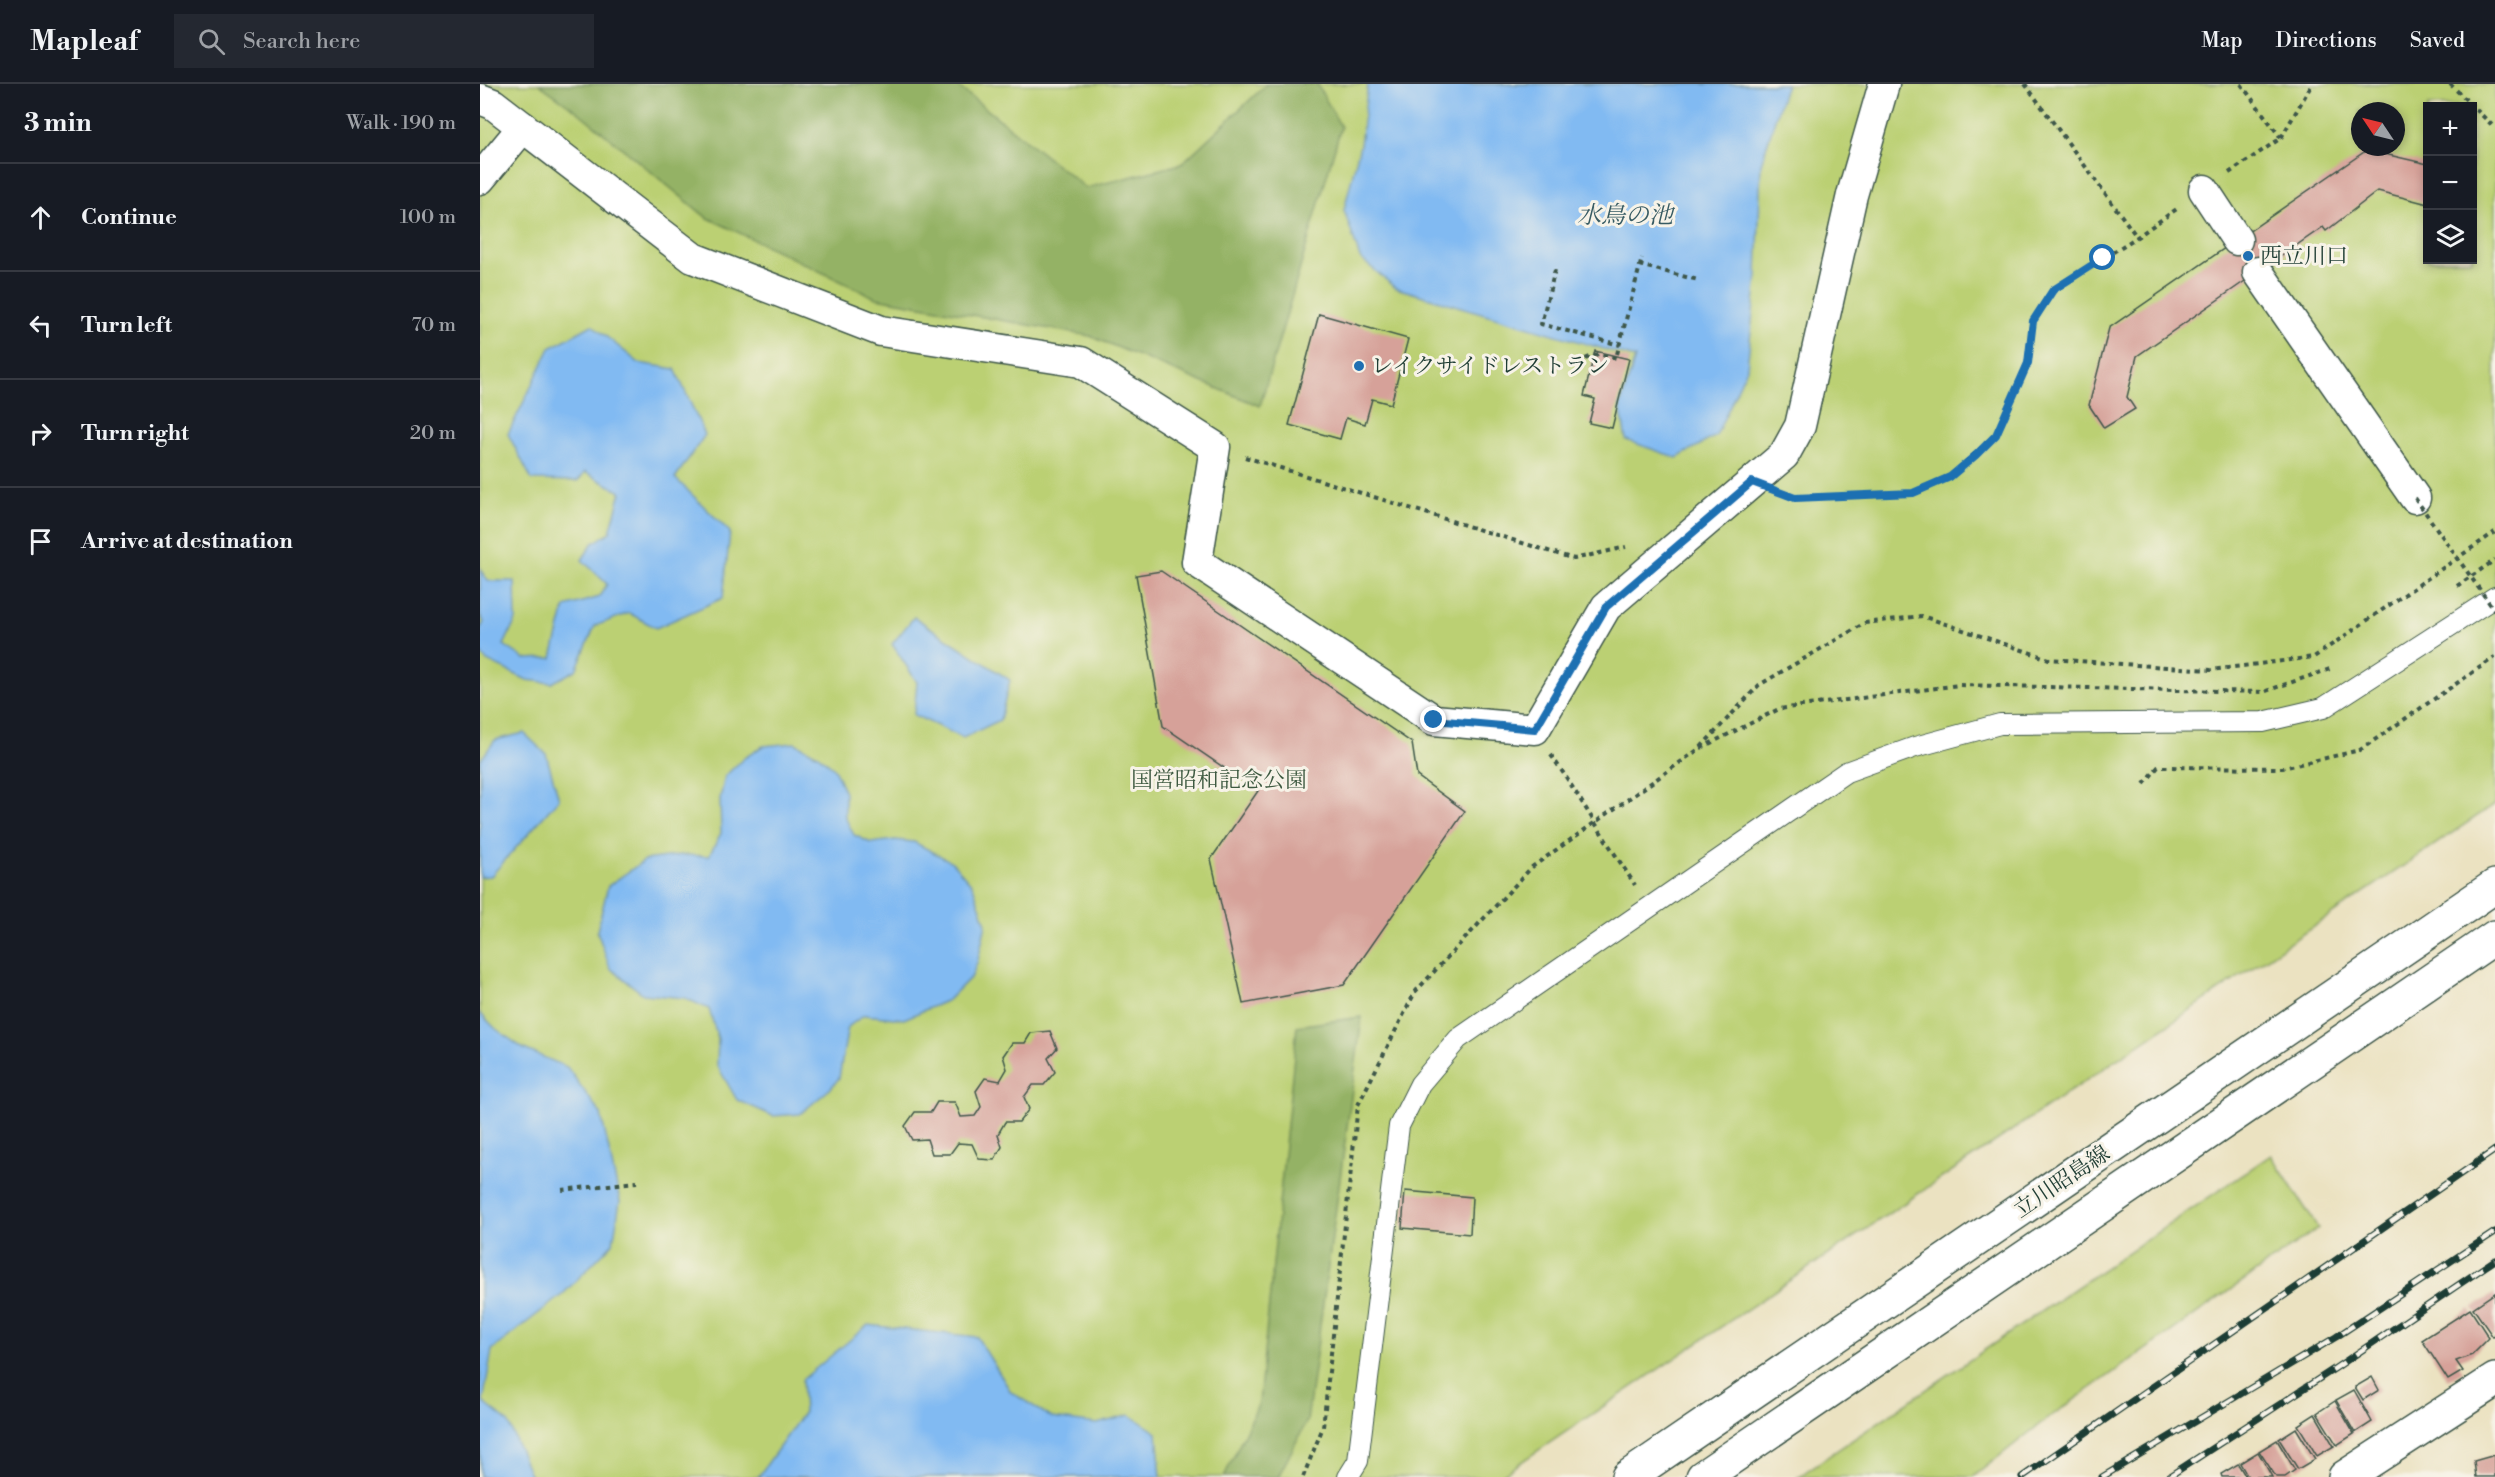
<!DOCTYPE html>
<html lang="en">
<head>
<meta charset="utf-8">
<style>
  :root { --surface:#171b24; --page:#242831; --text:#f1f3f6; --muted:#9ea1a6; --line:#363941 }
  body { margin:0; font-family:"Libre Bodoni","Noto Serif JP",serif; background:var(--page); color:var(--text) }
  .controls { position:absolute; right:18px; top:18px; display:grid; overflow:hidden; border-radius:0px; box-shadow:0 3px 9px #0003 }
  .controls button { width:54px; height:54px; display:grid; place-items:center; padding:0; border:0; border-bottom:2px solid var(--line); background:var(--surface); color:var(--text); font:30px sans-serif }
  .compass { position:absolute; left:1871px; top:18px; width:54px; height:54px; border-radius:50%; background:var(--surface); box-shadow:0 3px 9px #0003; rotate:305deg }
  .stop { position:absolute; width:18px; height:18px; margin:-14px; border:4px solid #1f6fb2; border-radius:50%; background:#fff }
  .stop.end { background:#1f6fb2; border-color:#fff; box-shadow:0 2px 6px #0008 }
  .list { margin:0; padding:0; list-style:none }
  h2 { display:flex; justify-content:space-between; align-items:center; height:78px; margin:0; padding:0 24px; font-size:26px }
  h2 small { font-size:20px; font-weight:400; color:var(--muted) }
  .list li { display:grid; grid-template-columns:39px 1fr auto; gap:18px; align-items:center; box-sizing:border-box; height:108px; padding:0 24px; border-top:2px solid var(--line) }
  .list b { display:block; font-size:22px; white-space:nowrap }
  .list em { font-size:20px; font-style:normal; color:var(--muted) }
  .icon { flex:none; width:33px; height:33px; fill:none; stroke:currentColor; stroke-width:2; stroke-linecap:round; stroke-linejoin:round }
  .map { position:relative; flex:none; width:2015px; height:1393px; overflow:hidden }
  header { display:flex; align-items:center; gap:36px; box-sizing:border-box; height:84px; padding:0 30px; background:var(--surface); border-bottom:2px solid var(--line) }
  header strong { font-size:28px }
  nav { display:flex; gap:33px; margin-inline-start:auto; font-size:21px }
  .search { width:420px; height:54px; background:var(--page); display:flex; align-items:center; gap:15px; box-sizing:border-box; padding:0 21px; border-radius:0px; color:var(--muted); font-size:22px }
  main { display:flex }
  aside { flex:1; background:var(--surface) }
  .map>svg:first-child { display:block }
</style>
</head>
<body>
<header>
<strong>Mapleaf</strong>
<div class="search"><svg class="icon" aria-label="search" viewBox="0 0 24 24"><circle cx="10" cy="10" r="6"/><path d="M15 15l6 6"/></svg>Search here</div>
<nav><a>Map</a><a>Directions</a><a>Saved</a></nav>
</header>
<main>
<aside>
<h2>3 min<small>Walk · 190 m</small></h2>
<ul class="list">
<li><svg class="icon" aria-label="ahead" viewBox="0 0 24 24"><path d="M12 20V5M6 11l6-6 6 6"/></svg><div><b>Continue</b></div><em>100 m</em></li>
<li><svg class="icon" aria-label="left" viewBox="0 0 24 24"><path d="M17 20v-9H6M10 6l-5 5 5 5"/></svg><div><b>Turn left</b></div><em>70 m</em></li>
<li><svg class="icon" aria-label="right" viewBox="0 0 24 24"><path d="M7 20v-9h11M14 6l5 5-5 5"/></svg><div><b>Turn right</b></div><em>20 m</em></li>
<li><svg class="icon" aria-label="arrive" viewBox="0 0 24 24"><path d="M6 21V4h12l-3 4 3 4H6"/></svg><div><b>Arrive at destination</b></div></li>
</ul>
</aside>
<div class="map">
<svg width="2015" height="1393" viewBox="0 0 2015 1393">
  <rect width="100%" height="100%" fill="#f7f3e8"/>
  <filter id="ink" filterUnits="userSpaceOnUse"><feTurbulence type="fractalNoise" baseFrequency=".0167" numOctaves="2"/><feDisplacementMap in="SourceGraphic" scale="12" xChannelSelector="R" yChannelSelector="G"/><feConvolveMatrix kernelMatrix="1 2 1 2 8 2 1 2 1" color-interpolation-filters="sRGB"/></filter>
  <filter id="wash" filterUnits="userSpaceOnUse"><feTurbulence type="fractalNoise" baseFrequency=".008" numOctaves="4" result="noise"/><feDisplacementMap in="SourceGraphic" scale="24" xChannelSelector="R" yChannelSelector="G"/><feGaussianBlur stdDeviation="1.35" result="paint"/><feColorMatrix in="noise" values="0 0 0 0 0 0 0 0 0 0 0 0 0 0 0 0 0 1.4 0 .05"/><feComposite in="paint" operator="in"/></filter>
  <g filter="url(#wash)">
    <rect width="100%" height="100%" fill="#ebe2c1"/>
    <g fill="#bbd073" stroke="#6d8654" stroke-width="1.5" fill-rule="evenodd">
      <path d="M0 0H2015V720L1019 1393H0ZM1948 22H1992V176H1948ZM1880 27H1916V63H1880Z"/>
      <polygon points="1791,1071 1838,1144 1560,1340 1493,1393 1318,1393"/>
    </g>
    <g fill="#94b265" stroke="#5a784c" stroke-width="1.5">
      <polygon points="59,0 475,0 606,104 701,80 787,0 837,0 861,43 780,322 610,252 396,214 226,133 98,28"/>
      <polygon points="882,933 827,1337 798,1393 744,1393 779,1319 817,942"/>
    </g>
    <g fill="#81baf2" stroke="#507c93" stroke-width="1.5">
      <polygon points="888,0 1306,0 1281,80 1277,192 1267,284 1236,352 1197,374 1146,356 1140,322 1155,274 916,204 880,174 864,126 880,61"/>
      <polygon points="112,241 159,279 195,285 225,351 195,394 250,448 243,514 176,544 149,529 115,542 96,586 72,599 47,596 7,577 0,568 0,546 4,538 0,531 0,485 8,497 35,497 36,536 24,561 45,575 72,574 85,523 119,513 127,500 102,476 112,460 130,448 141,408 105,388 98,397 52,396 28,350 70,264"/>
      <polygon points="434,533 530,596 520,636 483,654 434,631 437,598 412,560"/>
      <polygon points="44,649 66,670 79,715 11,792 0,793 0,677 15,656"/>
      <polygon points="315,659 338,671 354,684 365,709 365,733 374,751 391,759 415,756 434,758 472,778 493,802 506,840 498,876 492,892 468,916 424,935 384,931 368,943 359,994 351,1004 320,1030 293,1032 257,1016 237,981 238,955 229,925 205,914 163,910 130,884 117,847 128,802 165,776 201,771 229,772 241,749 240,715 245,692 264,674 283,662"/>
      <polygon points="0,929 16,945 44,965 87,983 121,1030 140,1117 133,1159 83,1210 12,1266 3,1318 28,1338 51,1393 0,1393"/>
      <polygon points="388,1241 497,1253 531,1308 572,1334 617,1340 650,1331 677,1349 681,1393 278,1393 324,1328 322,1296"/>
    </g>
    <g id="blocks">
      <g fill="#d6a199">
        <polygon points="1887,66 1948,80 1948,120 1898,107 1846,147 1843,143 1778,188 1657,272 1647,313 1655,325 1624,344 1609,321 1629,244"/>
        <polygon points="839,230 928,255 911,320 892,315 885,340 866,334 860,355 809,341"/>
        <polygon points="1115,267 1149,275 1132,344 1109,339 1115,315 1104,312"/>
        <polygon points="681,487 932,659 937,692 985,727 864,901 763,920 731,775 778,707 683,642 656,491"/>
        <polygon points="570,947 577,964 568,974 575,988 564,1001 553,1001 544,1013 549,1025 539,1038 525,1038 518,1050 522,1063 514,1076 499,1075 492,1060 478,1059 470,1070 452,1070 447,1055 432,1056 425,1042 435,1028 451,1028 457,1018 475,1018 481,1033 495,1032 501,1023 496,1007 505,994 520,997 527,985 523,972 532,959 545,959 551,949"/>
        <polygon points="925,1107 992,1113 990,1150 922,1144"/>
        <polygon points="2015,1209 2015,1252 2013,1253 1993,1224"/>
        <polygon points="1990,1225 2009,1254 1992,1271 1976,1277 1983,1287 1968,1296 1942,1256"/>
        <polygon points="1892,1293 1899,1306 1883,1316 1875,1303"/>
        <polygon points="1874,1306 1892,1338 1875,1349 1856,1316"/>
        <polygon points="1855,1317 1874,1350 1857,1361 1837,1329"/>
        <polygon points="1835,1330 1854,1362 1837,1372 1818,1341"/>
        <polygon points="1816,1344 1835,1375 1818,1385 1799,1355"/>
        <polygon points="1797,1356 1815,1386 1805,1393 1796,1393 1779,1367"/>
        <polygon points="1778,1368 1792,1393 1768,1393 1760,1379"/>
        <polygon points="2015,1371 2015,1393 1996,1393 1994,1377"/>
        <polygon points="1758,1380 1766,1393 1742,1393 1741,1390"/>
      </g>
    </g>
  </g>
  <g filter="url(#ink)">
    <use href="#blocks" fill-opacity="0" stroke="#3e5649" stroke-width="1.5"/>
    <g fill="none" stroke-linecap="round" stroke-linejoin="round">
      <g stroke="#3e5649" stroke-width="22">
        <polyline id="service" points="868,1393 878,1377 919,1042 940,1000 978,955 1366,688 1435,663 1520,640 1783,638 1843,624 2015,513"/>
      </g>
      <g stroke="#3e5649" stroke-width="33">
        <g id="pedestrian">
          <polyline points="0,15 13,20 213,174 401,247 601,278 735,363 717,478 954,636 1055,645 1126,523 1304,371 1320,342 1372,111 1404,0"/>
          <polyline points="0,95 43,43"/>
          <polyline points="1724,106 1757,156"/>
          <polyline points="1778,188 1935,414"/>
        </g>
      </g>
      <g stroke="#3e5649" stroke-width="36">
        <polyline id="minor" points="1865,1393 2015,1296"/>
      </g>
      <g stroke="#3e5649" stroke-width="36">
        <g id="secondary">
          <polyline points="1148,1393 2015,802"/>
          <polyline points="1223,1393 2015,853"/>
        </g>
      </g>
      <g stroke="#3e5649" stroke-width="4" stroke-dasharray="4.5 4.5" stroke-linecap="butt">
        <polyline points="1545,0 1657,153"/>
        <polyline points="1761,0 1801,54"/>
        <polyline points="1970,0 2015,44"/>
        <polyline points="1749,89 1801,54 1832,0"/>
        <polyline points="1159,181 1218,196"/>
        <polyline points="1075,186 1061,240 1140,261"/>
        <polyline points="1097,278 1118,270 1136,274 1162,174"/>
        <polyline points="765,373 1094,475 1146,463"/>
        <polyline points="1306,411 1315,414 1433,409 1470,393 1516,351 1548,279 1553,237 1573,206 1657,153 1698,124"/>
        <polyline points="1977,502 2015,476"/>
        <polyline points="1221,663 1279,601 1385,539 1442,532 1569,575 1731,586 1834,573 2015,448"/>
        <polyline points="1071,671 1086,693"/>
        <polyline points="1664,700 1678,683 1803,684 1880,666 2015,573"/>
        <polyline points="1129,761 1155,801"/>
        <polyline points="82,1106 157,1098"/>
        <polyline points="823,1393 843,1343 878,1021 935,908 1052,783 1219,665 1299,625 1479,601 1783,608 1850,585"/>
      </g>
      <use href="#service" stroke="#fff" stroke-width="20"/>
      <use href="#pedestrian" stroke="#fff" stroke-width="30"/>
      <use href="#minor" stroke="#fff" stroke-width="33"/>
      <use href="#secondary" stroke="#fff" stroke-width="33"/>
      <g stroke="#1f3d34" stroke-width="7">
        <g id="rail">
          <polyline points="1542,1393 2015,1066"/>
          <polyline points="1622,1393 1856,1253 2015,1148"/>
          <polyline points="1688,1393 1857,1283 2015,1176"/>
        </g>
      </g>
      <use href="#rail" stroke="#f7f3e8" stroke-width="4.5" stroke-dasharray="14" stroke-linecap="butt"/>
      <g stroke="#3e5649" stroke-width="4" stroke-dasharray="4.5 4.5" stroke-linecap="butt">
        <polyline points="1935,414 2015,527"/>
        <polyline points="1086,693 1129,761"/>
      </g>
    </g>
  </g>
  <g fill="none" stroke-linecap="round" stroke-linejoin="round" filter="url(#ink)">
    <polyline stroke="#1f6fb2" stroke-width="8" points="954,636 1055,645 1126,523 1272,398 1315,414 1433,409 1470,393 1496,371 1516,351 1548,279 1553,237 1573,206 1623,174"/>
  </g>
  <g fill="#1f6fb2" stroke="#f7f3e8" stroke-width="2">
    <circle cx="1768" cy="172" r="6"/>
    <circle cx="879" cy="282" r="6"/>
  </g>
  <g text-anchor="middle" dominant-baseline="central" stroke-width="6" stroke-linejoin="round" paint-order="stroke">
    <g font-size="22" fill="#1f3d34" stroke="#f7f3e8" text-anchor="start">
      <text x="1780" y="172">西立川口</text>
      <text x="891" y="282">レイクサイドレストラン</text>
    </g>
    <g font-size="22" fill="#3e5a41" stroke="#f7f3e8">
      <text x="739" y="696">国営昭和記念公園</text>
    </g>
    <g font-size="22" fill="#1f3d34" stroke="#f7f3e8">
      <text transform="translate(1582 1098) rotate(-34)">立川昭島線</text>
    </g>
    <g font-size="24" font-style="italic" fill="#385c64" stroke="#f7f3e8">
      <text x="1145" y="132">水鳥の池</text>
    </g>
  </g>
</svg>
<div class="controls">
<button>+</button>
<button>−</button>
<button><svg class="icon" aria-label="layers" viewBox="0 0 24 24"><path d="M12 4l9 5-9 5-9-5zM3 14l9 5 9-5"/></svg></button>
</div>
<svg class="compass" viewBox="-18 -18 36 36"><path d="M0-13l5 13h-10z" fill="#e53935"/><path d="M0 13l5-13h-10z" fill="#9ea1a6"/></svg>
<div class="stop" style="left:1623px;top:174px"></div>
<div class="stop end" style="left:954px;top:636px"></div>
</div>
</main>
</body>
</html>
